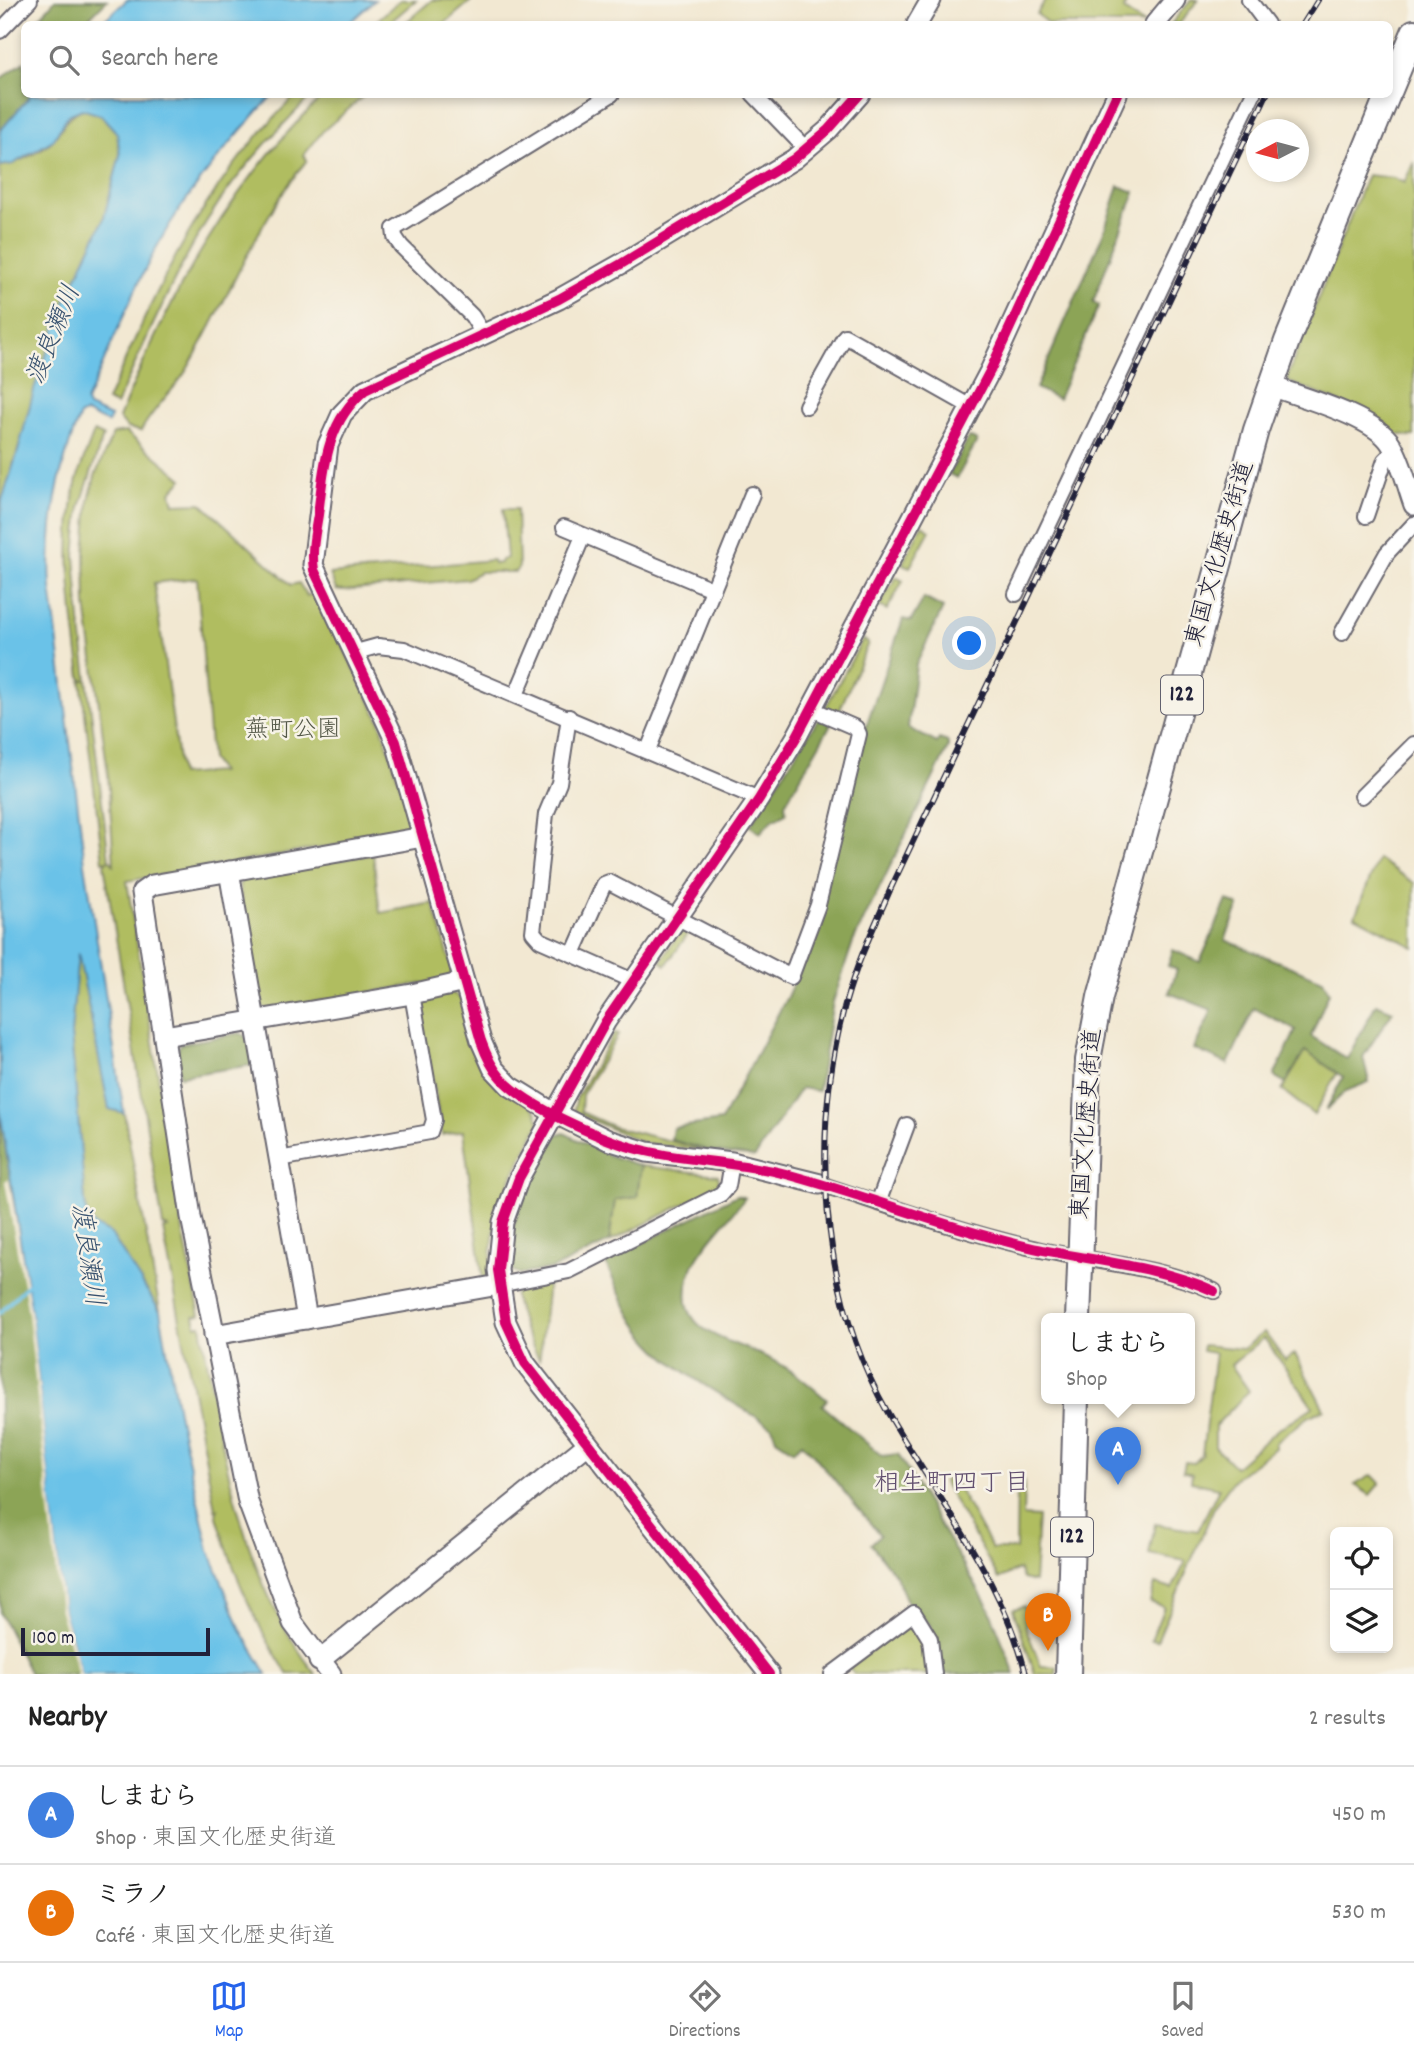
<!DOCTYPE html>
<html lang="en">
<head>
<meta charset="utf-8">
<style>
  :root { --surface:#fff; --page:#f6f6f6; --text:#222; --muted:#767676; --line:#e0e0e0; --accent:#2563eb }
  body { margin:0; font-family:Dekko,"Klee One",sans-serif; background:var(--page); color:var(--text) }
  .controls { position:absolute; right:21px; bottom:21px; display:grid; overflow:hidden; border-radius:10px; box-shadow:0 4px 10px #0003 }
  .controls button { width:63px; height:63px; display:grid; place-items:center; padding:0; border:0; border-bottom:2px solid var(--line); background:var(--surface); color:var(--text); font:35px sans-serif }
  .compass { position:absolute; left:1246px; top:119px; width:63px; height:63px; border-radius:50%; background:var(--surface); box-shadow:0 4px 10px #0003; rotate:264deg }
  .scale { position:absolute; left:21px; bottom:18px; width:189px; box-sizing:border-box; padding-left:7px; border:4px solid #22223b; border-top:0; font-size:19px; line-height:24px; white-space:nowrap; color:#22223b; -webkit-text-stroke:5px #f7f3e8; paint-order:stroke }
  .you { position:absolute; left:970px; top:644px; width:24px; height:24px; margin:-18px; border:5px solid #fff; border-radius:50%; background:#1a73e8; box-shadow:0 0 0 10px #1a73e833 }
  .badge { display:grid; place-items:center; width:46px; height:46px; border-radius:50%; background:var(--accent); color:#fff; font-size:23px; font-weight:700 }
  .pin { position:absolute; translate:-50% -58px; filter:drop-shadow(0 2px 4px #0008) }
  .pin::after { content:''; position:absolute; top:37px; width:24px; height:21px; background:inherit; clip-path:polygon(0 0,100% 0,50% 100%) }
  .popup { position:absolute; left:1041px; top:1313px; width:154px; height:91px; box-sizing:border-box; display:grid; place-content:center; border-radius:10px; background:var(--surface); filter:drop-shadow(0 2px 5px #0005); font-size:23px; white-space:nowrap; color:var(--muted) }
  .popup b { font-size:26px; color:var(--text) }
  .popup::after { content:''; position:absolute; left:50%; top:100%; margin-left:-14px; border:14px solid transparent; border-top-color:var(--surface) }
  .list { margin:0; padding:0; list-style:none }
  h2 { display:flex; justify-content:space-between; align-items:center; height:91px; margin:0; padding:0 28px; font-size:30px }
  h2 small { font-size:23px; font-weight:400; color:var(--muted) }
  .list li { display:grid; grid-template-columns:46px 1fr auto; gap:21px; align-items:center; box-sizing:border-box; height:98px; padding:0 28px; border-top:2px solid var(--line) }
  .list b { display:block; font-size:26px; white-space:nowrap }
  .list p { margin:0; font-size:23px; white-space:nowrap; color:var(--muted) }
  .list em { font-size:23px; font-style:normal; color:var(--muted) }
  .icon { flex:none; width:38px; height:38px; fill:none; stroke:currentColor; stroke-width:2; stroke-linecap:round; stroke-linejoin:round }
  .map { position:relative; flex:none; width:1414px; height:1674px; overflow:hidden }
  .search { position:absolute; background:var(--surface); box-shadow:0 4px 10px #0003; left:21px; right:21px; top:21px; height:77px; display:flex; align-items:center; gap:18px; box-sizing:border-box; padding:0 24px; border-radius:10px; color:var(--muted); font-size:26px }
  .sheet { height:287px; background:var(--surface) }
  nav { display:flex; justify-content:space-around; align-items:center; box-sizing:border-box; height:98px; border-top:2px solid var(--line); background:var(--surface); font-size:19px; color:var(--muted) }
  nav a { display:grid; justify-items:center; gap:4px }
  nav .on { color:var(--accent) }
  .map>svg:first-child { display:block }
</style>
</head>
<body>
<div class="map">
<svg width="1414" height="1674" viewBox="0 0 1414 1674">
  <rect width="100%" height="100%" fill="#f7f3e8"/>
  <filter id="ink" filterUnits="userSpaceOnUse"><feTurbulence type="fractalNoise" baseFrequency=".0143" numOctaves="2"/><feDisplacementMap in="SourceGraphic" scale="14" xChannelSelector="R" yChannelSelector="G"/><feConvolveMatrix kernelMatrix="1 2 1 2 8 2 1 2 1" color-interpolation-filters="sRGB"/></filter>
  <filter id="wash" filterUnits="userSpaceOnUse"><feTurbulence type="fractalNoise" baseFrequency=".00686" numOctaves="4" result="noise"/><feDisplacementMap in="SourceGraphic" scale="28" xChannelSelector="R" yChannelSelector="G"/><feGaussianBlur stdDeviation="1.57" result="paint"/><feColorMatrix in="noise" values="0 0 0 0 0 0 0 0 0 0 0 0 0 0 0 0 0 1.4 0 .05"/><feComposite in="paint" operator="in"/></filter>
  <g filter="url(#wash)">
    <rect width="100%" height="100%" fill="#f2e8d2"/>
    <g fill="#b0bd60" stroke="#69704e" stroke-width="2" fill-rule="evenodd">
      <polygon points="400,0 416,0 388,24 373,24"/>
      <polygon points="432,0 472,0 444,24 404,24"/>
      <polygon points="1045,0 1126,0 1124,10 1144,24 1048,24 1037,14"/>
      <polygon points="1191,0 1198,0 1179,24 1171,24"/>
      <path d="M325 94 365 95 323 131 304 155 307 160C255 224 228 301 186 371 173 392 153 408 141 431L127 428 119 418C169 297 229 185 325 94Z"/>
      <path d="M296 95H312C268 139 225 186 195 241 165 294 142 350 116 405L107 401C160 282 201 188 296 95Z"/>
      <path d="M82 109 101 115 117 133 120 155 103 221 66 300 2 500 0 536V166C16 164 45 151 55 137 65 124 67 116 82 109Z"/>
      <path d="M1414 162V436C1389 438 1371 419 1350 408 1331 398 1309 390 1289 382L1287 377 1367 175 1394 178 1404 183Z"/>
      <path d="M94 432 103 436 80 507 75 556 80 621 109 859 114 865 108 774 86 605 85 552 89 500 95 476 113 434 126 432 183 479 171 492 174 504 201 503 291 585 299 583 307 596 316 592 380 721 413 826 408 833 127 881 184 1237 200 1315 194 1316 196 1326 201 1325C220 1439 241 1583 316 1674H288C254 1624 232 1570 216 1513L218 1509H215L163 1229 169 1228 163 1226 104 864 107 861H103L81 681 85 680 81 678C73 613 62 549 76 484 80 466 88 449 94 432ZM197 578 211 759 220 772 180 775 154 583Z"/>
      <polygon points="503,509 517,509 519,567 515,572 480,572 467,579 343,591 336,590 330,574 493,560 494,564 500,563 501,560 507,558"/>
      <polygon points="922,525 930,530 910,567 902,564"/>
      <polygon points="896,577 903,581 887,610 879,606"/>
      <polygon points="863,639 868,643 838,714 824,710"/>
      <polygon points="373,854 380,913 433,903 453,970 449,979 268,1010 260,1005 239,885 245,876"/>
      <polygon points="1378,859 1414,883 1414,947 1355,916"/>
      <polygon points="690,931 666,965 661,961 679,933"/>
      <polygon points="78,950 109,1109 124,1113 160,1311 111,1234 94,1225 86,1213 71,1034"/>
      <path d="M453 993 461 999 476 1052 536 1111 540 1123C514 1172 489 1214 491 1272L483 1280 463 1131 442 1135 420 1006 425 998Z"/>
      <polygon points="614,1033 618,1035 582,1095 581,1112 614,1127 715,1152 644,1143 577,1114 574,1109 577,1097"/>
      <polygon points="1305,1051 1337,1073 1314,1115 1282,1090"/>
      <polygon points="641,1166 718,1175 720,1186 609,1242 615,1200 637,1197"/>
      <polygon points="548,1284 540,1354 539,1359 524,1329 514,1296 518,1289"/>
      <path d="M1264 1332 1285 1360 1295 1354 1324 1409 1308 1417 1275 1443V1448L1235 1478 1215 1505 1157 1641 1151 1640 1164 1607 1150 1602 1155 1584 1172 1589 1186 1561 1149 1554 1155 1524 1198 1531 1219 1488 1191 1482 1192 1474 1183 1471 1185 1462 1194 1463 1202 1455 1215 1353 1202 1351 1203 1345 1243 1349ZM1264 1338 1313 1407 1277 1430 1235 1467 1215 1447V1426L1249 1391 1231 1365Z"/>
      <polygon points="1372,1475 1380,1483 1370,1495 1355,1485"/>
      <polygon points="952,1477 992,1549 1016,1549 1017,1481 1024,1481 1023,1516 1038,1517 1034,1582 1023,1579 1019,1569 999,1579 943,1481"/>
      <polygon points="1025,1606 1026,1628 1041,1666 1057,1667 1056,1674 1035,1674 1013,1609"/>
      <polygon points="911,1619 926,1638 928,1674 854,1674 849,1668"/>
    </g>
    <g fill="#8ca456" stroke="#576348" stroke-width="2">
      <polygon points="55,0 107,0 83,24 34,24"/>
      <polygon points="24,62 24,94 31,95 0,131 0,79"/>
      <polygon points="1119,186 1135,192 1093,302 1099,305 1058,399 1036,388 1103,234"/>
      <polygon points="969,437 977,441 957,478 949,474"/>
      <polygon points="924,598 943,608 916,665 908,728 937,743 939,739 948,742 948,748 853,942 833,1002 818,1091 801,1088 755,1157 715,1152 671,1140 673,1128 721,1121 787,997 806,954 866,726 903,619 911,621"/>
      <polygon points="818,719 831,724 785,804 786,813 772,820 760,833 750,826"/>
      <polygon points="1227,900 1239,906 1225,940 1323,980 1329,992 1311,1036 1347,1059 1376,1004 1393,1011 1363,1057 1369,1082 1346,1091 1326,1110 1343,1077 1305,1051 1286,1083 1274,1076 1296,1030 1254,1008 1228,1064 1194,1049 1212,1010 1169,993 1177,970 1168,966 1173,950 1200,962"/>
      <polygon points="240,1033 248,1038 253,1065 180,1076 177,1052 180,1044"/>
      <polygon points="0,1111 31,1312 63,1610 81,1674 30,1674 0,1613"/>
      <path d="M564 1133 608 1155 641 1166 637 1197 615 1200 609 1242 553 1269 519 1274 513 1271C497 1231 539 1168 558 1134Z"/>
      <path d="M737 1195 745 1198C732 1215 700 1248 693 1266 665 1336 731 1337 776 1362 795 1372 811 1386 827 1400L822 1405 882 1456 898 1454 989 1608 1015 1674H943L931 1626 908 1604 896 1576 871 1544 880 1535 813 1454 802 1443 794 1451 776 1439 772 1427C736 1403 679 1374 651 1343 630 1321 618 1289 605 1262Z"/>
    </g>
    <g fill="#6bc2e8" stroke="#467292" stroke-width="2">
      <polygon points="127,0 375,0 348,24 100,24"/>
      <path d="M31 95H273C235 135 200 177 170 224 136 280 113 343 86 402L88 407 111 417 108 423 86 413 80 415C57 471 47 526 51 587L85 864 124 1113 109 1109 78 953 71 1034 86 1213 94 1225 111 1234 160 1311 180 1423 209 1550 241 1630 267 1674H81L63 1610 31 1312 0 1111V536L2 500 18 451 35 386 66 300 103 221 120 155 117 133 101 115 82 109 68 115 53 140 13 164 0 166V131Z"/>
    </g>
    <polygon fill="#f2e8d2" points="9,1179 31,1312 63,1610 81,1674 78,1674 60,1610 28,1312 5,1181"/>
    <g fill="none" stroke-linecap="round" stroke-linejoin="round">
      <polyline stroke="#6bc2e8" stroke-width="3.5" points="0,1313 28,1284"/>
    </g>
  </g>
  <g filter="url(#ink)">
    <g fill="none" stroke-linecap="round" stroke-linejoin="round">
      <g stroke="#6b6770" stroke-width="18">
        <g id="minor">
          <polyline points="1249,0 1267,24"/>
          <polyline points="0,31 30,0"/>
          <polyline points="753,94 807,150"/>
          <polyline points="483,334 472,316 401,246 395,237 394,229 612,94"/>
          <polyline points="806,406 845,336 971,407"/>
          <polyline points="1366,516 1385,460 1394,451"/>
          <polyline points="564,527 712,589"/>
          <polyline points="1016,594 1253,94"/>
          <polyline points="1342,633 1387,553 1414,524"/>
          <polyline points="356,652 378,646 404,649 759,799"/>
          <polyline points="516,695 583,536"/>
          <polyline points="569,717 559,783 546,814 533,932 540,940 633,981"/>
          <polyline points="648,750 752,494"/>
          <polyline points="1362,796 1414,744"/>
          <polyline points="573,954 604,884 609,882 791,977 818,905 859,734 856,728 812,709"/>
          <polyline points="279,1159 430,1132 434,1120 412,994"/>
          <path d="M820 1184C889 1206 957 1230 1028 1247 1090 1262 1157 1265 1214 1291"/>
          <polyline points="878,1203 907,1125"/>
          <polyline points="499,1285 569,1271 721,1194 728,1186 732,1162"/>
          <polyline points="832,1674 914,1613 930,1639 934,1674"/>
        </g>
      </g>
      <g stroke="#6b6770" stroke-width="23">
        <g id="tertiary">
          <polyline points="917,24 931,0"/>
          <polyline points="1155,24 1175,0"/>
          <path d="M1271 386C1301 397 1375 417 1391 444 1402 462 1407 486 1414 505"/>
          <polyline points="229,871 307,1319"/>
          <polyline points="164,1036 412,994 464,982"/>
          <polyline points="820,1184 732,1162 647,1152 608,1140 554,1113 510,1086 493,1068 481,1041 396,742 313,565 328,445 342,414 365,390 559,299 621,264 794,159 828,130 860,94"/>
          <polyline points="214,1335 499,1285"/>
          <polyline points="319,1661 588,1444"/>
          <polyline points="331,1674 293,1623 248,1502 191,1217 142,892 152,885 423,837"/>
          <polyline points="769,1674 525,1363 506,1322 498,1270 503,1222 519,1178 606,1021 759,799 797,736 990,371 1117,94"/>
        </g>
      </g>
      <g stroke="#6b6770" stroke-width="28">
        <g id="trunk">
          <polyline points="1390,90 1414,32"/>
          <polyline points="1078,1319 1088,1060 1100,997 1256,430 1287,341 1388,94"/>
          <polyline points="1068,1674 1076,1399"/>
        </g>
      </g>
      <use href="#minor" stroke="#fff" stroke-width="14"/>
      <use href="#tertiary" stroke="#fff" stroke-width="19"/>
      <use href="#trunk" stroke="#fff" stroke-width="24"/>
      <g stroke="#22223b" stroke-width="6">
        <g id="rail">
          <polyline points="1303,24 1318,0"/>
          <path d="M1026 1674C1002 1577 937 1498 888 1413 819 1292 810 1133 846 1001 857 962 875 925 891 888L1267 94"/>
        </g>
      </g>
      <use href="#rail" stroke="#f7f3e8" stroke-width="3.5" stroke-dasharray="10" stroke-linecap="butt"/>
      <g stroke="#f7f3e8" stroke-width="15">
        <g id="cycleway">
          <path d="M860 94 828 130 794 159 621 264 559 299 365 390C326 423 324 467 318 515 315 533 311 551 314 570L396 742 481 1041C486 1055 491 1067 501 1078 527 1107 608 1143 646 1151 692 1162 740 1162 786 1174 868 1196 947 1228 1029 1247 1090 1261 1157 1265 1214 1291"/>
          <polyline points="769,1674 525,1363 506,1322 498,1270 503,1222 519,1178 606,1021 759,799 797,736 990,371 1117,94"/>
        </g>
      </g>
      <use href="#cycleway" stroke="#d6006c" stroke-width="10"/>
    </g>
  </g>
  <g text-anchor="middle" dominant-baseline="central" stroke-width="5" stroke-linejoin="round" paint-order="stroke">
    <g fill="#f7f3e8" stroke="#62616f" stroke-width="2">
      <rect x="1161" y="675.5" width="42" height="39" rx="5"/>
      <rect x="1051" y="1517.5" width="42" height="39" rx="5"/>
    </g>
    <g font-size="23" font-weight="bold" fill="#22223b">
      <text x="1182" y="695">122</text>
      <text x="1072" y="1537">122</text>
    </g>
    <g font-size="24" fill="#22223b" stroke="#f7f3e8">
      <text transform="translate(1221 554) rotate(-74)">東国文化歴史街道</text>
      <text transform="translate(1088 1124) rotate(-86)">東国文化歴史街道</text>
    </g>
    <g font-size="24" fill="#545848" stroke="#f7f3e8">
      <text x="293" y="731">蕪町公園</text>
    </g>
    <g font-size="26" font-style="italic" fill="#38526f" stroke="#f7f3e8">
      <text transform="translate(55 335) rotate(-68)">渡良瀬川</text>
      <text transform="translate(86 1255) rotate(82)">渡良瀬川</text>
    </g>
    <g font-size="26" fill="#614f6f" stroke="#f7f3e8">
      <text x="952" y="1484">相生町四丁目</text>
    </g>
  </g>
</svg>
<div class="controls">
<button><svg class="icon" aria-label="locate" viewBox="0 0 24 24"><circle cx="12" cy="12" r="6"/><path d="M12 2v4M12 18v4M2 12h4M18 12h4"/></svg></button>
<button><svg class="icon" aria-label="layers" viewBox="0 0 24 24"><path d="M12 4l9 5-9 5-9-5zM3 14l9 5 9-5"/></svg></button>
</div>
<svg class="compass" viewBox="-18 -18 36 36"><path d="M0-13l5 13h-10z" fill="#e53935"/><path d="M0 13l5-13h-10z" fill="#767676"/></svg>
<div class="scale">100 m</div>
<div class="you"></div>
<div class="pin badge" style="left:1118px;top:1485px;background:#3f7fe0">A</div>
<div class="popup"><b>しまむら</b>Shop</div>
<div class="pin badge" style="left:1048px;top:1651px;background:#e8710a">B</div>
<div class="search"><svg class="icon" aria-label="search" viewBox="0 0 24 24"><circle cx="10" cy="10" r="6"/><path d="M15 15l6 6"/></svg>Search here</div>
</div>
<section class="sheet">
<h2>Nearby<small>2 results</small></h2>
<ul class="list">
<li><span class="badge" style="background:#3f7fe0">A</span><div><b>しまむら</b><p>Shop · 東国文化歴史街道</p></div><em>450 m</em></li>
<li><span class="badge" style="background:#e8710a">B</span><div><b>ミラノ</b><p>Café · 東国文化歴史街道</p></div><em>530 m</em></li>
</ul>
</section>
<nav>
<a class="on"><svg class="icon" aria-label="map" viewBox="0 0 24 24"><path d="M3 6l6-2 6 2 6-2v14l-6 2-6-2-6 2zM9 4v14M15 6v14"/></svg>Map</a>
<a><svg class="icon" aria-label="directions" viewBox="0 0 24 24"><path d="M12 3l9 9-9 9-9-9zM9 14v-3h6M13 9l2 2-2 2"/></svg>Directions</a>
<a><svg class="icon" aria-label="saved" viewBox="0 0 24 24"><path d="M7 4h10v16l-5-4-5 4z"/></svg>Saved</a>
</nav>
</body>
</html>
